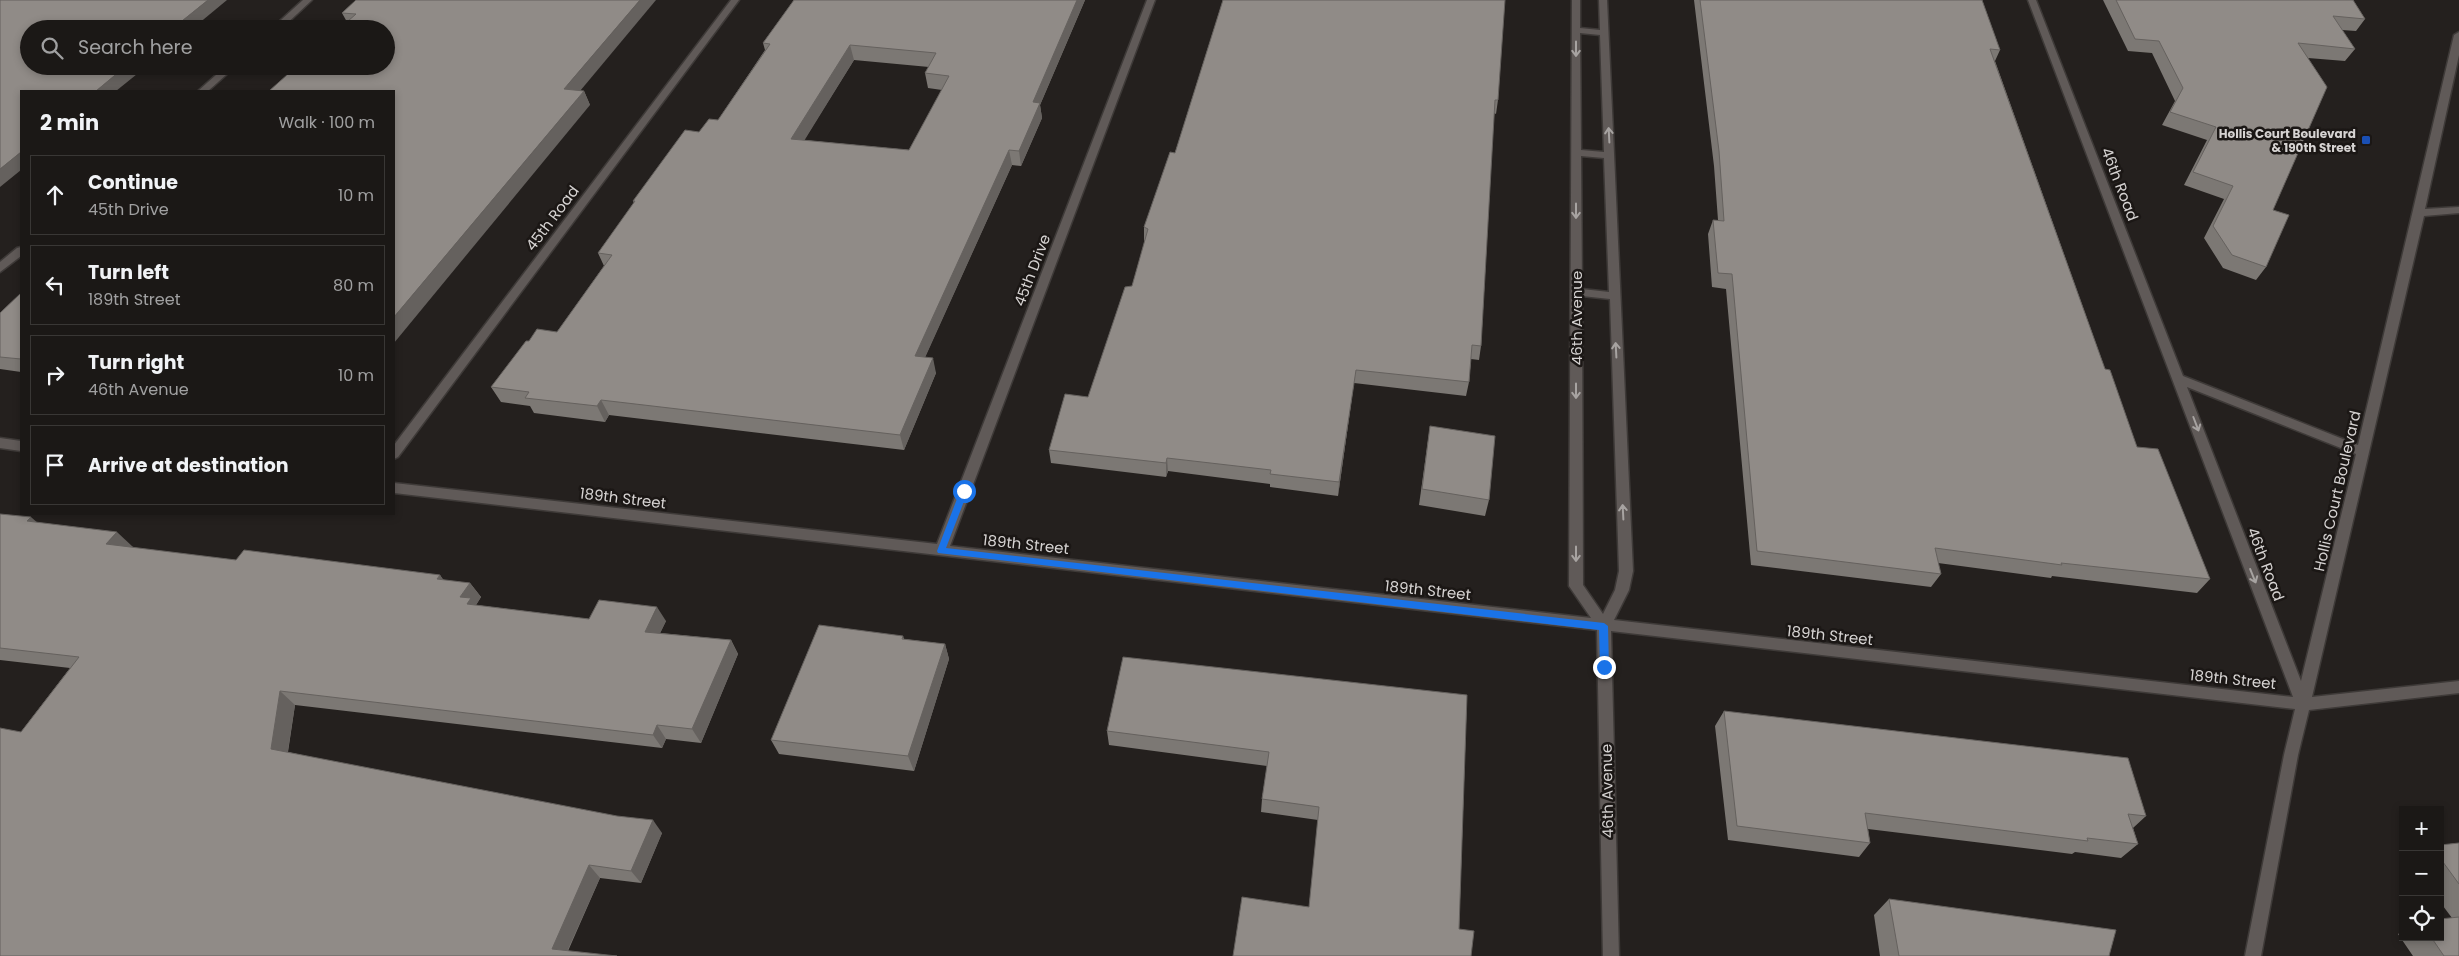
<!DOCTYPE html>
<html lang="en">
<head>
<meta charset="utf-8">
<style>
  :root { --surface:#1b1816; --page:#282523; --text:#f1f3f6; --muted:#a0a0a1; --line:#393735 }
  body { margin:0; font-family:Poppins,sans-serif; background:var(--page); color:var(--text) }
  .controls { position:absolute; right:15px; bottom:15px; display:grid; overflow:hidden; border-radius:0px; box-shadow:0 2px 8px #0003 }
  .controls button { width:45px; height:45px; display:grid; place-items:center; padding:0; border:0; border-bottom:1px solid var(--line); background:var(--surface); color:var(--text); font:25px sans-serif }
  .stop { position:absolute; width:15px; height:15px; margin:-11px; border:4px solid #1a73e8; border-radius:50%; background:#fff }
  .stop.end { background:#1a73e8; border-color:#fff; box-shadow:0 1px 5px #0008 }
  .list { margin:0; padding:0; list-style:none }
  h2 { display:flex; justify-content:space-between; align-items:center; height:65px; margin:0; padding:0 20px; font-size:21px }
  h2 small { font-size:16px; font-weight:400; color:var(--muted) }
  .list li { display:grid; grid-template-columns:32px 1fr auto; gap:15px; align-items:center; box-sizing:border-box; height:80px; margin:0 10px 10px; padding:0 10px; border:1px solid var(--line); border-radius:0px }
  .list b { display:block; font-size:19px; white-space:nowrap }
  .list p { margin:0; font-size:16px; white-space:nowrap; color:var(--muted) }
  .list em { font-size:16px; font-style:normal; color:var(--muted) }
  .icon { flex:none; width:28px; height:28px; fill:none; stroke:currentColor; stroke-width:2; stroke-linecap:round; stroke-linejoin:round }
  .map { position:relative; flex:none; width:2459px; height:956px; overflow:hidden }
  .search { position:absolute; background:var(--surface); box-shadow:0 2px 8px #0003; left:20px; top:20px; width:375px; height:55px; display:flex; align-items:center; gap:12px; box-sizing:border-box; padding:0 18px; border-radius:28px; color:var(--muted); font-size:19px }
  .panel { position:absolute; background:var(--surface); box-shadow:0 2px 8px #0003; left:20px; top:90px; width:375px; height:425px; border-radius:0px }
  .map>svg:first-child { display:block }
</style>
</head>
<body>
<div class="map">
<svg width="2459" height="956" viewBox="0 0 2459 956">
  <rect width="100%" height="100%" fill="#24201e"/>
  <g fill="none" stroke-linecap="round" stroke-linejoin="round">
    <g stroke="#3e3a38" stroke-width="3">
      <g id="street">
        <polygon points="303,0 312,0 281,29 271,29"/>
        <polygon points="731,0 739,0 398,457 394,459 394,445"/>
        <path d="M1147 0H1155L950 546 1591 618 1569 586 1572 0H1580V28L1600 30 1599 0H1607L1633 571 1629 590 1614 620 2293 697 2028 0H2036L2183 376 2358 445 2454 35 2459 32V55L2425 209 2459 207V213L2424 216 2312 697 2459 681V693L2309 710 2298 755 2261 956H2245L2284 755 2295 709 1611 631 1619 956H1603L1597 630 394 493V483L937 544ZM1580 33 1600 35 1604 152 1581 150ZM1581 156 1604 158 1609 292 1582 289ZM1582 296 1610 299 1619 571 1615 590 1603 614 1583 585ZM2187 387 2356 454 2301 681Z"/>
        <polygon points="226,66 236,66 208,91 198,91"/>
        <polygon points="21,247 21,256 0,272 0,262 17,248"/>
        <polygon points="0,438 21,441 21,451 0,448"/>
      </g>
    </g>
    <use href="#street" fill="#605a58" fill-rule="evenodd"/>
  </g>
  <g fill="#7c7874" fill-rule="evenodd">
    <polygon points="356,0 581,91 584,91 590,105 347,22 342,13"/>
    <path d="M794 0H1085L1040 105 1042 118 1021 166 1012 165 925 357 936 373 904 450 609 415 605 422 534 413 530 406 501 402 491 387 529 341 557 332 604 266 598 253 634 203 633 201 699 132 718 120 765 50 763 43ZM854 60 929 67 925 73 928 88 942 90 909 150 804 140Z"/>
    <polygon points="1223,0 1498,100 1496,114 1494,113 1481,346 1479,360 1471,359 1469,382 1466,396 1354,383 1338,496 1270,487 1270,484 1168,471 1166,477 1051,463 1049,450 1088,397 1132,286 1145,241 1144,240 1144,227 1175,153"/>
    <polygon points="1694,0 1982,0 2000,50 1995,61 2105,369 2137,447 2210,579 2197,593 2052,576 2051,578 1938,563 1941,574 1931,587 1751,565 1726,289 1712,287 1708,234 1713,220 1718,220 1714,166"/>
    <polygon points="2103,0 2353,0 2365,19 2356,31 2342,30 2355,49 2345,61 2308,58 2273,210 2266,267 2256,280 2223,268 2204,238 2224,199 2184,185 2207,140 2162,125 2175,101 2152,53 2128,51"/>
    <polygon points="21,293 21,372 0,369 0,313"/>
    <polygon points="1430,426 1489,500 1485,516 1419,505"/>
    <polygon points="0,514 133,547 132,548 236,560 440,575 443,580 470,583 481,597 476,605 589,619 666,621 660,633 731,640 738,654 701,743 666,739 662,748 295,705 288,752 662,833 641,883 600,878 568,951 0,956 21,732 70,668 0,660"/>
    <polygon points="903,636 904,639 945,644 949,659 914,771 779,754 771,740"/>
    <polygon points="1467,695 1459,929 1309,907 1318,820 1261,812 1262,799 1267,766 1109,745 1107,731"/>
    <polygon points="1724,711 2146,816 2133,828 2138,844 2121,858 2075,852 2072,854 1868,829 1870,843 1859,857 1728,840 1715,726"/>
    <polygon points="2459,843 2459,956 2413,956 2398,934 2403,931 2403,937 2440,937 2452,918 2440,902 2440,845"/>
    <polygon points="1889,899 2109,956 1880,956 1874,915"/>
  </g>
  <g fill="#65615e">
    <polygon points="208,0 227,0 192,29 172,29"/>
    <polygon points="640,0 656,0 570,103 564,89"/>
    <polygon points="1077,0 1085,0 1040,105 1042,118 1021,166 1019,151 1033,102"/>
    <polygon points="850,45 854,60 796,154 791,139"/>
    <polygon points="126,66 147,66 116,91 96,91"/>
    <polygon points="584,91 590,105 394,343 394,317"/>
    <polygon points="1009,150 1012,165 919,371 915,356"/>
    <polygon points="21,152 21,170 0,187 0,169"/>
    <polygon points="933,358 936,373 904,450 900,435"/>
    <polygon points="1356,370 1354,383 1338,496 1339,482"/>
    <polygon points="601,400 609,415 605,422 597,406"/>
    <polygon points="1167,458 1168,471 1166,477 1166,463"/>
    <polygon points="31,517 48,532 27,521"/>
    <polygon points="117,532 133,547 122,559 106,544"/>
    <polygon points="440,575 451,590 437,579"/>
    <polygon points="470,583 481,597 476,605 478,619 460,597"/>
    <polygon points="657,607 666,621 654,646 645,632"/>
    <polygon points="731,640 738,654 701,743 692,729"/>
    <polygon points="945,644 949,659 914,771 908,756"/>
    <polygon points="280,691 295,705 286,763 271,749"/>
    <polygon points="657,725 666,739 662,748 653,735"/>
    <polygon points="653,820 662,833 641,883 631,871"/>
    <polygon points="589,865 600,878 565,956 552,949"/>
  </g>
  <g fill="#908b87" stroke="#65615e" fill-rule="evenodd">
    <polygon points="0,0 208,0 172,29 29,29 29,66 126,66 96,91 21,91 21,152 0,169"/>
    <polygon points="356,0 640,0 564,89 584,91 394,317 394,91 269,91 297,66 386,66 386,29 339,29 356,14 342,13"/>
    <path d="M794 0H1077L1033 102 1040 103 1019 151 1009 150 915 356 933 358 900 435 601 400 597 406 525 398 529 392 491 387 526 341H529L537 329 557 332 612 255 598 253 635 201H633L685 130 699 132 709 119 718 120 770 44 763 43ZM850 45 936 53 925 73 949 76 909 150 791 139Z"/>
    <polygon points="1223,0 1505,0 1498,100 1495,100 1481,346 1472,345 1469,382 1356,370 1339,482 1270,474 1271,470 1167,458 1166,463 1049,450 1065,394 1088,397 1125,287 1132,286 1148,229 1144,227 1170,152 1175,153"/>
    <polygon points="1700,0 1982,0 2000,50 1990,49 2105,369 2110,370 2137,447 2158,449 2210,579 2061,563 2062,565 1935,548 1941,574 1757,551 1732,274 1718,273 1713,220 1724,221 1719,151"/>
    <polygon points="2116,0 2353,0 2365,19 2333,16 2355,49 2298,43 2327,87 2273,210 2289,215 2266,267 2232,255 2213,226 2233,186 2193,172 2216,127 2170,112 2183,88 2159,41 2135,39"/>
    <polygon points="21,293 21,359 0,357 0,313"/>
    <polygon points="1430,426 1495,436 1489,500 1422,489"/>
    <polygon points="0,514 31,517 27,521 117,532 106,544 236,560 244,550 440,575 437,579 470,583 460,597 471,598 467,604 589,619 599,600 657,607 645,632 731,640 692,729 657,725 653,735 280,691 271,749 617,816 653,820 631,871 589,865 552,949 617,956 0,956 0,728 21,732 79,657 0,648"/>
    <polygon points="819,625 903,636 902,639 945,644 908,756 771,740"/>
    <polygon points="1123,657 1467,695 1459,929 1474,931 1471,956 1233,956 1242,897 1309,907 1319,807 1262,799 1269,752 1107,731"/>
    <polygon points="1724,711 2128,758 2146,816 2128,814 2138,844 2087,838 2088,841 1865,813 1870,843 1737,826"/>
    <polygon points="2459,843 2459,884 2440,858 2440,845"/>
    <polygon points="1889,899 2116,930 2109,956 1899,956"/>
    <polygon points="2459,917 2459,956 2444,956 2431,937 2440,937 2440,919"/>
  </g>
  <defs><path id="oneway-shaft" d="M-6 0H5M1.5-3L5.5 0L1.5 3" fill="none" stroke-width="1.6" stroke-linecap="round" stroke-linejoin="round" transform="scale(1.25)"/></defs>
  <g stroke="#a7a3a1">
    <use href="#oneway-shaft" transform="translate(1576 49) rotate(90)"/>
    <use href="#oneway-shaft" transform="translate(1609 135) rotate(-93)"/>
    <use href="#oneway-shaft" transform="translate(1576 211) rotate(90)"/>
    <use href="#oneway-shaft" transform="translate(1616 350) rotate(-93)"/>
    <use href="#oneway-shaft" transform="translate(1576 391) rotate(90)"/>
    <use href="#oneway-shaft" transform="translate(2196 424) rotate(69)"/>
    <use href="#oneway-shaft" transform="translate(1623 512) rotate(-93)"/>
    <use href="#oneway-shaft" transform="translate(1576 554) rotate(90)"/>
    <use href="#oneway-shaft" transform="translate(2253 576) rotate(68)"/>
  </g>
  <polygon fill="#1a73e8" points="964,488 968,491 946,548 1604,623 1608,626 1609,667 1604,671 1600,667 1599,630 938,553 937,551 960,491"/>
  <rect fill="#1a4fb4" stroke="#1b1715" stroke-width="2" x="2361" y="135" width="10" height="10" rx="2.5"/>
  <g text-anchor="middle" dominant-baseline="central" stroke-width="5" stroke-linejoin="round" paint-order="stroke">
    <g font-size="12" font-weight="bold" fill="#d6d3d2" stroke="#1b1715" text-anchor="end">
      <text x="2356" y="133">Hollis Court Boulevard<tspan x="2356" dy="14">&amp; 190th Street</tspan></text>
    </g>
    <g font-size="15" fill="#d6d3d2" stroke="#1b1715">
      <text transform="translate(2120 184) rotate(69)">46th Road</text>
      <text transform="translate(552 218) rotate(-53)">45th Road</text>
      <text transform="translate(1032 270) rotate(-69)">45th Drive</text>
      <text transform="translate(1576 318) rotate(-90)">46th Avenue</text>
      <text transform="translate(2337 491) rotate(-77)">Hollis Court Boulevard</text>
      <text transform="translate(623 498) rotate(7)">189th Street</text>
      <text transform="translate(1026 544) rotate(6)">189th Street</text>
      <text transform="translate(2266 564) rotate(69)">46th Road</text>
      <text transform="translate(1428 590) rotate(6)">189th Street</text>
      <text transform="translate(1830 635) rotate(6)">189th Street</text>
      <text transform="translate(2233 679) rotate(6)">189th Street</text>
      <text transform="translate(1607 791) rotate(-91)">46th Avenue</text>
    </g>
  </g>
</svg>
<div class="controls">
<button>+</button>
<button>−</button>
<button><svg class="icon" aria-label="locate" viewBox="0 0 24 24"><circle cx="12" cy="12" r="6"/><path d="M12 2v4M12 18v4M2 12h4M18 12h4"/></svg></button>
</div>
<div class="stop" style="left:964px;top:491px"></div>
<div class="stop end" style="left:1604px;top:667px"></div>
<div class="search"><svg class="icon" aria-label="search" viewBox="0 0 24 24"><circle cx="10" cy="10" r="6"/><path d="M15 15l6 6"/></svg>Search here</div>
<section class="panel">
<h2>2 min<small>Walk · 100 m</small></h2>
<ul class="list">
<li><svg class="icon" aria-label="ahead" viewBox="0 0 24 24"><path d="M12 20V5M6 11l6-6 6 6"/></svg><div><b>Continue</b><p>45th Drive</p></div><em>10 m</em></li>
<li><svg class="icon" aria-label="left" viewBox="0 0 24 24"><path d="M17 20v-9H6M10 6l-5 5 5 5"/></svg><div><b>Turn left</b><p>189th Street</p></div><em>80 m</em></li>
<li><svg class="icon" aria-label="right" viewBox="0 0 24 24"><path d="M7 20v-9h11M14 6l5 5-5 5"/></svg><div><b>Turn right</b><p>46th Avenue</p></div><em>10 m</em></li>
<li><svg class="icon" aria-label="arrive" viewBox="0 0 24 24"><path d="M6 21V4h12l-3 4 3 4H6"/></svg><div><b>Arrive at destination</b></div></li>
</ul>
</section>
</div>
</body>
</html>
